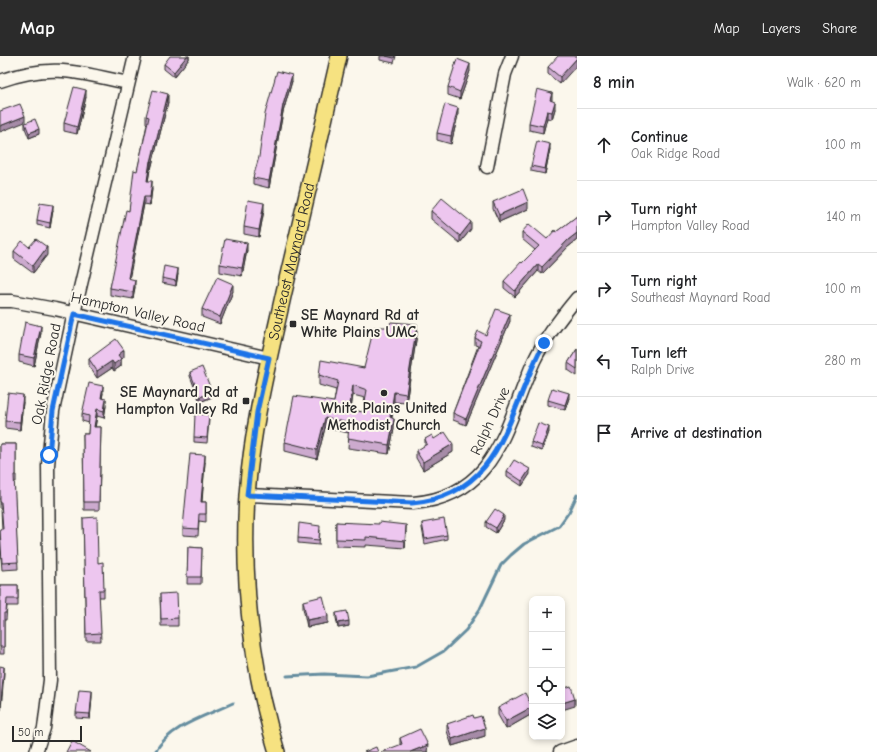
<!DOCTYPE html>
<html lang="en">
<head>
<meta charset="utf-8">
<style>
  :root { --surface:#fff; --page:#f6f6f6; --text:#202124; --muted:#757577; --line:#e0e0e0; --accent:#2b2b2b }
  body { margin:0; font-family:"Comic Neue",sans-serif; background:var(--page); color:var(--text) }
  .controls { position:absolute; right:12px; bottom:12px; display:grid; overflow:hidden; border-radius:8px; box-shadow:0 2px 6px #0003 }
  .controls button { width:36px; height:36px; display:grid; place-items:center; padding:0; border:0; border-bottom:1px solid var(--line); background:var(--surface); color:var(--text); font:20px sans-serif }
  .scale { position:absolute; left:12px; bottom:10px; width:70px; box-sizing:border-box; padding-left:4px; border:2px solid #2b2b2b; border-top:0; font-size:11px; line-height:14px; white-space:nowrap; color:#2b2b2b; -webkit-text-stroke:3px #fbf7ec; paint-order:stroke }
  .stop { position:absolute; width:12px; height:12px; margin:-9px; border:3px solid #1a73e8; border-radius:50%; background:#fff }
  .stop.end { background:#1a73e8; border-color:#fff; box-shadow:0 1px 4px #0008 }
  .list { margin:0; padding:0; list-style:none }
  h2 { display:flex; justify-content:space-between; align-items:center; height:52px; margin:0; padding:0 16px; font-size:17px }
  h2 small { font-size:13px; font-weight:400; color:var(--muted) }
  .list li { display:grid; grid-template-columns:26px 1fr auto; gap:12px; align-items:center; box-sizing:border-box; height:72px; padding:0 16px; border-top:1px solid var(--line) }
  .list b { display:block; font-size:15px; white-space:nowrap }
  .list p { margin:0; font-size:13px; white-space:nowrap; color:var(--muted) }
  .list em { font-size:13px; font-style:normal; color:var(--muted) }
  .icon { flex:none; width:22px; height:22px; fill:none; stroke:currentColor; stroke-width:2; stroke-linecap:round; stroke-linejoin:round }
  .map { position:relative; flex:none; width:577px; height:696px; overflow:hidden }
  header { display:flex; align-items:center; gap:24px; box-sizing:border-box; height:56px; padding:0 20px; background:var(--accent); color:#fff }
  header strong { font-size:19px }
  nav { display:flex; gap:22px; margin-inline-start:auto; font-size:14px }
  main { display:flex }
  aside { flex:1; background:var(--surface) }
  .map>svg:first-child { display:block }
</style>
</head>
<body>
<header>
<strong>Map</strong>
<nav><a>Map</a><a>Layers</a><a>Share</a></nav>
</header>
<main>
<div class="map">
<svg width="577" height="696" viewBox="0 0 577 696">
  <rect width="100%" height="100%" fill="#fbf7ec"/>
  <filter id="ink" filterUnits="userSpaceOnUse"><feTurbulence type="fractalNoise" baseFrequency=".025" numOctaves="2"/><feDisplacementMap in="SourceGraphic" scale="8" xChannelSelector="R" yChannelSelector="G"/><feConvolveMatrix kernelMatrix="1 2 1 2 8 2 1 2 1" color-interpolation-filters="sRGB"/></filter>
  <g filter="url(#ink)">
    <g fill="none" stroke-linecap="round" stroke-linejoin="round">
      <g stroke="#658d9f" stroke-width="3">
        <polyline points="287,620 324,618 367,620 416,611 444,595 466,574 480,553 501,509 511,499 524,488 559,470 569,456 577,439"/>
        <path d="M155 696C171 669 206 660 233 647"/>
      </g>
      <g stroke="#2b2b2b" stroke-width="15">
        <g id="minor">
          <path d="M0 25C51 7 77 16 128 27"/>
          <polyline points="487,111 505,18 512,0"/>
          <polyline points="0,245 12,245 55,253 269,302"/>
          <path d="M247 439 413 447C498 440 505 369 534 305 545 282 561 261 577 242"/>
          <polyline points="36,696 44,672 50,624 48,409 53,355 72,266 135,0"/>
          <polyline points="560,696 577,690"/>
        </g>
      </g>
      <g stroke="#2b2b2b" stroke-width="18">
        <g id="major">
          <path id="s1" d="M277 696C252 614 242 525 247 439 252 370 269 303 284 236 303 157 321 79 339 0"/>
        </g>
      </g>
      <use href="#minor" stroke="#fbf7ec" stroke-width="12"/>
      <use href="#major" stroke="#f6e281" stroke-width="15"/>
    </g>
    <g fill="#ccaace" stroke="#2b2b2b" fill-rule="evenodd">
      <polygon points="189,0 189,3 174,21 164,13 164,8"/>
      <polygon points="380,0 396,0 394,7 380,4"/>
      <polygon points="577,0 560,28 548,18 548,11"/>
      <polygon points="470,15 460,43 448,39 448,31"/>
      <polygon points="292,25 283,56 269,132 253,128 253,122"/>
      <polygon points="86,41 77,78 64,75 64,67"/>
      <polygon points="552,44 551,45 555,53 552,63 547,62 543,77 529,74 529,67"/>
      <polygon points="168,46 151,113 150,113 148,125 152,133 150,149 144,148 129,222 135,231 133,243 110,239 110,232 129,155 147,68 146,67 146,60"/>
      <polygon points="458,59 451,88 437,84 437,77"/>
      <polygon points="25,67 39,78 29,82 25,72"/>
      <polygon points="550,93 545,118 531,115 531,110"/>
      <polygon points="493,146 528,153 499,166 493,153"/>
      <polygon points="53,154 50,172 37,169 37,164"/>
      <polygon points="264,154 259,181 244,178 244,171"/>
      <polygon points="431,155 471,173 460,187 431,163"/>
      <polygon points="577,160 577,184 568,191 542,218 538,215 515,241 504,232 504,225 535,194 522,183 522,176 547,183"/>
      <polygon points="29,191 47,199 33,217 14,203 14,195"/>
      <polygon points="247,194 242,220 220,216 220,208"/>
      <polygon points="178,218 176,230 162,227 162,222"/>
      <polygon points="233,235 220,268 202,261 202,253"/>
      <polygon points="510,265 466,369 453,364 453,357 478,290 475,289 475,282 486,279"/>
      <polygon points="41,277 34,310 19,306 19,299"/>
      <path d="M417 278 406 347 394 346 392 362 394 373 389 398 348 392 349 377 325 372 317 403 285 395V386L334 346 336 334 319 329V319L364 312ZM353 339 365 342 363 356 351 354Z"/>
      <polygon points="577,293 577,320 568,314 568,307"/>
      <polygon points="124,301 121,304 121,310 114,315 112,312 97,322 89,310 89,303"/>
      <polygon points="190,316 212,341 200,346 190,320"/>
      <polygon points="103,337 102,342 106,350 104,362 97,360 95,371 101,371 99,454 84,454 83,378 88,378 89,367 82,365 82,358"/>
      <polygon points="569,342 565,354 548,349 548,344"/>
      <polygon points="23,346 20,374 5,372 5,365"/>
      <polygon points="209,364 207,387 194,386 194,381"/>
      <polygon points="549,376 542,395 531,391 531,386"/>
      <polygon points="425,383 434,383 453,396 423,414 416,402 416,395 425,390"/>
      <polygon points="0,388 16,388 16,426 14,426 18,513 2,514 0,490 0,473 2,473 1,453 0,453"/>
      <polygon points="205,406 202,446 206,446 206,466 199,465 198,480 183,479 183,472"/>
      <polygon points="507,415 530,418 522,430 507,420"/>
      <polygon points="83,462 98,507 104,534 104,541 99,541 101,585 86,585"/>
      <polygon points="504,464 496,477 486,471 486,466"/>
      <polygon points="336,466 406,476 405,492 366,489 366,491 336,490"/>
      <polygon points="422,467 447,479 447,483 425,488 422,472"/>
      <polygon points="320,474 319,489 298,487 298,482"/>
      <polygon points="188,491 202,492 201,528 187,528"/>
      <polygon points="0,529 18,529 18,550 7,550 6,564 4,564 4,598 0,598"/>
      <polygon points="160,538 178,562 178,570 161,570"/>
      <polygon points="303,545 328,567 307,571 303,552"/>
      <polygon points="336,557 349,570 338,572 336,562"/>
      <polygon points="92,640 90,663 76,662 76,657"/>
      <polygon points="532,650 532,658 506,673 498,659 498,652"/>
      <polygon points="474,662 485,680 452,690 447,675 447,668"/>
      <polygon points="400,682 428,696 400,689"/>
    </g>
    <g fill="#a68ba7" stroke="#2b2b2b">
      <polygon points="187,0 189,0 189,3 174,21 174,16"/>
      <polygon points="577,2 577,9 560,28 560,21"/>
      <polygon points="470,8 470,15 460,43 460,36"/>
      <polygon points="292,19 292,25 283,56 269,132 269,125 283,49"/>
      <polygon points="86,34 86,41 77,78 77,71"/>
      <polygon points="552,37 552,44 550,52 550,44"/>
      <polygon points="168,38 168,46 151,113 151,106"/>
      <polygon points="555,46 555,53 552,63 552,56"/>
      <polygon points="458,52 458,59 451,88 451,80"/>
      <polygon points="547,55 547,62 543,77 543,70"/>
      <polygon points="25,60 25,66 0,76 0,70"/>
      <polygon points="39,73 39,78 29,82 29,77"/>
      <polygon points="550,88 550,93 545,118 545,113"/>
      <polygon points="150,105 150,113 147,132 147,125"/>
      <polygon points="152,125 152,133 150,149 150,141"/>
      <polygon points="144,141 144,148 128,229 128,222"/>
      <polygon points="528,146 528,153 499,166 499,159"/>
      <polygon points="264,147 264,154 259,181 259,174"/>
      <polygon points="53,149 53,154 50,172 50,167"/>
      <polygon points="471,166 471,173 460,187 460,180"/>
      <polygon points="577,177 577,184 568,191 542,218 542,211 568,184"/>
      <polygon points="247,187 247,194 242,220 242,212"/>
      <polygon points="47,191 47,199 33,217 33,210"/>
      <polygon points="538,208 538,215 515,241 515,235"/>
      <polygon points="178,213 178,218 176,230 176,225"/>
      <polygon points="135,224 135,231 133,243 133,236"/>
      <polygon points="233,228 233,235 220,268 220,261"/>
      <polygon points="510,258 510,265 466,369 466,363"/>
      <polygon points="417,268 417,278 406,347 406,338"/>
      <polygon points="41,270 41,277 34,310 34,302"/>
      <polygon points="124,294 124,301 121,304 121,310 114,315 114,308 118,299"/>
      <polygon points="112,305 112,312 97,322 97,315"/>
      <polygon points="353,329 353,339 349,363 349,354"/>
      <polygon points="103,330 103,337 101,349 101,342"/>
      <polygon points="212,336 212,341 200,346 200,341"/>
      <polygon points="394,336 394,346 390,370 390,361"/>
      <polygon points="569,337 569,342 565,354 565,349"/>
      <polygon points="23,339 23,346 20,374 20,366"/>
      <polygon points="106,343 106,350 104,362 104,355"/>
      <polygon points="97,353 97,360 94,378 94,371"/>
      <polygon points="325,362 325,372 317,403 317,394"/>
      <polygon points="394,363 394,373 389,398 389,389"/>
      <polygon points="549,371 549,376 542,395 542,390"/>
      <polygon points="453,388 453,396 423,414 423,406"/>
      <polygon points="205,399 205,406 201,453 201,446"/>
      <polygon points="530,413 530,418 522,430 522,425"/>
      <polygon points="504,459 504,464 496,477 496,472"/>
      <polygon points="406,469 406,476 405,492 405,485"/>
      <polygon points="328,560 328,567 307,571 307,564"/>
      <polygon points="349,565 349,570 338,572 338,567"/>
      <polygon points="4,611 4,618 1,654 1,647"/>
      <polygon points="92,635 92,640 90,663 90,658"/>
      <polygon points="575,643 575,650 562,654 562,647"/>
      <polygon points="532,651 532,658 506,673 506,665"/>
      <polygon points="485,672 485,680 452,690 452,683"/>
      <polygon points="428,689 427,696 410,696"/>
    </g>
    <g fill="#edc6ef" stroke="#2b2b2b" fill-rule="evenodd">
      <polygon points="170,0 187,0 174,16 164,8"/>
      <polygon points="386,0 395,0 394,2"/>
      <polygon points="558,0 577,0 577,2 560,21 548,11"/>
      <polygon points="457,3 470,8 460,36 448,31"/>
      <polygon points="277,15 292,19 283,49 269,125 253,122 259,101 265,58"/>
      <polygon points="74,31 86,34 77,71 64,67"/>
      <polygon points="537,33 552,37 550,44 555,46 552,56 547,55 543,70 529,67"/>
      <polygon points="153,34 168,38 151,106 150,105 147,125 152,125 150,141 144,141 128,222 135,224 133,236 110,232 126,154 129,155 134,114 137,115 149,61 146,60"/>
      <polygon points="20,48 25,60 0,70 0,55"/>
      <polygon points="445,48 458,52 451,80 437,77"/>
      <polygon points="35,63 39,73 29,77 25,67"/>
      <polygon points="537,85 550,88 545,113 531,110"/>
      <polygon points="523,133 528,146 499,159 493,146"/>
      <polygon points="442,142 471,166 460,180 431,155"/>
      <polygon points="248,144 264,147 259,174 244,171"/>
      <polygon points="40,147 53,149 50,167 37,164"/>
      <polygon points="577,160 577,177 568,184 542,211 538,208 515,235 504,225 521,206 522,207 539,190 522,176 529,168 547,183 555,174 556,176"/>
      <polygon points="36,183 47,191 33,210 14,195 22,185 29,191"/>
      <polygon points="225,183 247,187 242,212 220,208"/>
      <polygon points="164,210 178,213 176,225 162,222"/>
      <polygon points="217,221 233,228 220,261 202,253"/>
      <polygon points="496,253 510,258 466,363 453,357 481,285 475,282 478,275 486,279"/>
      <polygon points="25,266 41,270 34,302 19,299"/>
      <path d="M391 266 417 268 406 338 394 336 390 361 394 363 389 389 348 382 349 367 325 362 317 394 285 386 294 340 334 346 338 325 319 319 321 304 364 312 374 271H388ZM353 329 367 334 363 356 349 354Z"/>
      <polygon points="116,283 124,294 118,299 121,303 114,308 112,305 97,315 89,303"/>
      <polygon points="577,293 577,313 568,307"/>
      <polygon points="202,311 212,336 200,341 190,316"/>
      <polygon points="89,327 103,330 101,342 106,343 104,355 97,353 94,371 101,371 99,446 84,446 83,378 88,378 89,360 82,358"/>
      <polygon points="552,332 569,337 565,349 548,344"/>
      <polygon points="8,337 23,339 20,366 5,365"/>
      <polygon points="195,358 209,359 207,382 194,381"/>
      <polygon points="538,367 549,371 542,390 531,386"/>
      <polygon points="445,376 453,388 423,406 416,395 427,388 425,383 432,379 434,383"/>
      <polygon points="0,388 16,388 16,419 14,419 18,506 2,507 0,473 3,473 1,446 0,446"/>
      <polygon points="190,398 205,399 201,446 206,446 206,458 199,458 198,473 183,472"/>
      <polygon points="514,404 530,413 522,425 507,415"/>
      <polygon points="495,453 504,459 496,472 486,466"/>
      <polygon points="97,461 98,507 103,506 104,534 99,534 101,577 86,578 83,462"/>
      <polygon points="444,463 447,479 425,483 422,467"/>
      <polygon points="336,466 379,468 379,466 406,469 405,485 366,481 366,484 336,483"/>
      <polygon points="299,467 320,470 319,484 298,482"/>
      <polygon points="188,491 202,492 201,521 187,521"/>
      <polygon points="0,529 18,529 18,543 7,543 6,557 4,557 4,591 0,591"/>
      <polygon points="177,537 178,562 161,563 160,538"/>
      <polygon points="323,540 328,560 307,564 303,545"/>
      <polygon points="347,555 349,565 338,567 336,557"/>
      <polygon points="0,610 4,611 1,647 0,647"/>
      <polygon points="571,630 575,643 562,647 562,633"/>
      <polygon points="79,634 92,635 90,658 76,657"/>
      <polygon points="525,637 532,651 506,665 498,652"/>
      <polygon points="473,659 474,662 481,660 485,672 452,683 447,668"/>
      <polygon points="420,673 428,689 410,696 381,696 402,688 400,682"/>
      <polygon points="72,685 91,696 66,696"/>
      <polygon points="376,691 378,696 364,696"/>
    </g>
  </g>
  <g fill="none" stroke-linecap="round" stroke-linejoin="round" filter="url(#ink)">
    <path stroke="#1a73e8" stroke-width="5" d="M49 399 53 355 74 258 269 302 257 356 247 439 412 447C504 439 508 353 544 287"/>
  </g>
  <g fill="#2b2b2b" stroke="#fbf7ec" stroke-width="1.5">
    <rect x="289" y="264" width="8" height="8" rx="2"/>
    <circle cx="384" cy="337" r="4"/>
    <rect x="242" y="341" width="8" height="8" rx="2"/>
  </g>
  <g text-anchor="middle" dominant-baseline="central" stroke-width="4" stroke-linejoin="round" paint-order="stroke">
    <g font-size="15" fill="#2b2b2b" stroke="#fbf7ec">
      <text stroke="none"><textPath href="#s1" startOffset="498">Southeast Maynard Road</textPath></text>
      <text transform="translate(138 256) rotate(13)">Hampton Valley Road</text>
      <text transform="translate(46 318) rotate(-79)">Oak Ridge Road</text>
      <text transform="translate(490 365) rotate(-65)">Ralph Drive</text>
    </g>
    <g font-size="15" font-weight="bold" fill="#2b2b2b" stroke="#fbf7ec" text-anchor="start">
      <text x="301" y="259">SE Maynard Rd at<tspan x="301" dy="17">White Plains UMC</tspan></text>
      <text x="238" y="336" text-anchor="end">SE Maynard Rd at<tspan x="238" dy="17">Hampton Valley Rd</tspan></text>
      <text x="384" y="352" text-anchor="middle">White Plains United<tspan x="384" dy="17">Methodist Church</tspan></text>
    </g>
  </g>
</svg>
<div class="controls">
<button>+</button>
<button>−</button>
<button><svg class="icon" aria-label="locate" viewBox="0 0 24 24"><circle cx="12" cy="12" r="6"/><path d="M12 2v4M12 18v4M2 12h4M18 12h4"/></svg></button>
<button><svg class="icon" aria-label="layers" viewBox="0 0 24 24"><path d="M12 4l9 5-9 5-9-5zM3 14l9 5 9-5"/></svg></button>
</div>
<div class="scale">50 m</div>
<div class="stop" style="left:49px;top:399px"></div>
<div class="stop end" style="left:544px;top:287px"></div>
</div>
<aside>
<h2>8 min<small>Walk · 620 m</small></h2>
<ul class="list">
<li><svg class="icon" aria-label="ahead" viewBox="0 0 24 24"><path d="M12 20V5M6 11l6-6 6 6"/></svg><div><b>Continue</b><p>Oak Ridge Road</p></div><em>100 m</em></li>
<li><svg class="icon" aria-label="right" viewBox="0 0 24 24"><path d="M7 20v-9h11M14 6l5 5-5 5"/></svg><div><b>Turn right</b><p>Hampton Valley Road</p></div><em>140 m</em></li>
<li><svg class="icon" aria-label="right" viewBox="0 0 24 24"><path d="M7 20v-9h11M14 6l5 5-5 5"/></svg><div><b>Turn right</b><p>Southeast Maynard Road</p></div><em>100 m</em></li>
<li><svg class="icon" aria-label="left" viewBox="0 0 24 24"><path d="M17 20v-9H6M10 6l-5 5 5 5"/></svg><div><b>Turn left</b><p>Ralph Drive</p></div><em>280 m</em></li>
<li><svg class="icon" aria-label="arrive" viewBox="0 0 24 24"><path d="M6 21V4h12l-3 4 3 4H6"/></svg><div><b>Arrive at destination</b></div></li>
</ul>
</aside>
</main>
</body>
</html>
